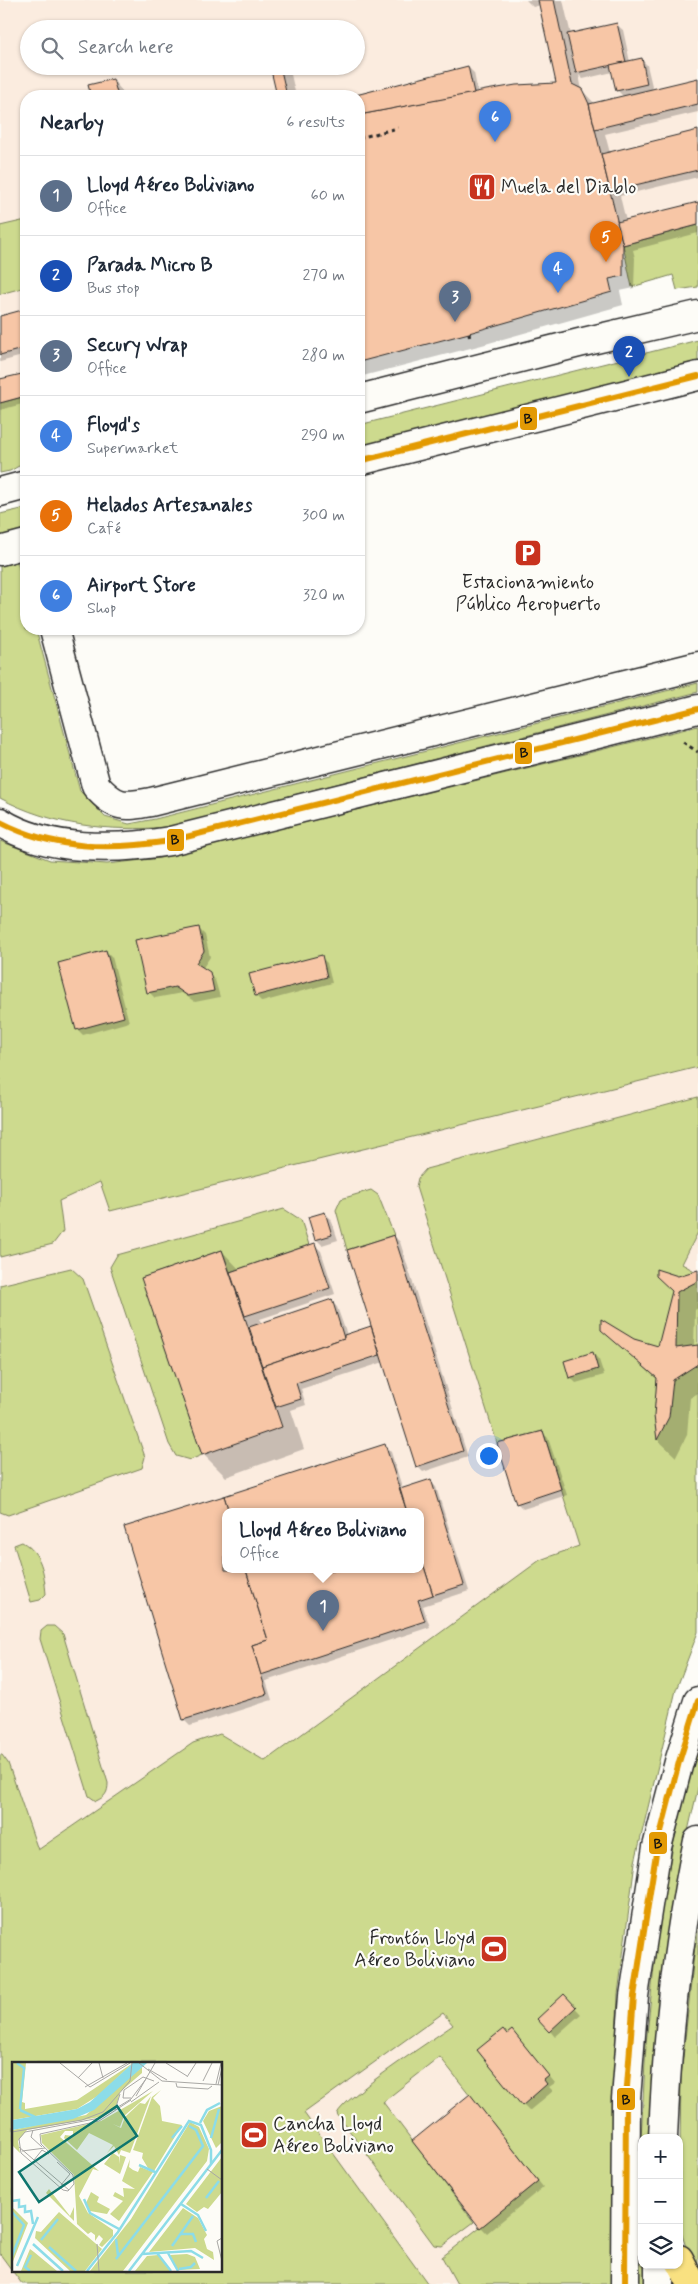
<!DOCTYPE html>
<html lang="en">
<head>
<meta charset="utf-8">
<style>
  :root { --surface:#fff; --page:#f6f6f7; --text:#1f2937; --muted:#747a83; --line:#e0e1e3; --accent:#db2777 }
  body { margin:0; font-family:Mynerve,sans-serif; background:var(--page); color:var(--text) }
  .controls { position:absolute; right:15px; bottom:15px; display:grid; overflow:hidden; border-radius:10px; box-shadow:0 1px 4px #0004 }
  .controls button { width:45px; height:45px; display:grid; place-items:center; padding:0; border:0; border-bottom:1px solid var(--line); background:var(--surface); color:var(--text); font:25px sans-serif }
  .you { position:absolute; left:488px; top:1455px; width:18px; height:18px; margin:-12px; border:4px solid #fff; border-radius:50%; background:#1a73e8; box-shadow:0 0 0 8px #1a73e833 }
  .badge { display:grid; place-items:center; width:32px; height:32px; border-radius:50%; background:var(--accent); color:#fff; font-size:16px; font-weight:700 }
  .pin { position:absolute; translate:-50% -41px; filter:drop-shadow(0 1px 2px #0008) }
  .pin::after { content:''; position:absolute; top:26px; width:18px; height:15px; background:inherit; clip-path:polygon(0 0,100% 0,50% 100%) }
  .popup { position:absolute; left:222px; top:1508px; width:202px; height:65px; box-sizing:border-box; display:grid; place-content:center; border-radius:10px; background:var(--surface); filter:drop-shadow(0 1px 4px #0005); font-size:16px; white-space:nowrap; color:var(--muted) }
  .popup b { font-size:19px; color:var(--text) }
  .popup::after { content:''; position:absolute; left:50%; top:100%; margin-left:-10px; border:10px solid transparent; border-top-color:var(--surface) }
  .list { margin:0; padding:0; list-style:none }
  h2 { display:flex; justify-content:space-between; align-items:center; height:65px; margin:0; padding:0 20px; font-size:21px }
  h2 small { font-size:16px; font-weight:400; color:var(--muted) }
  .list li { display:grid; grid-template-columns:32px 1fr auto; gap:15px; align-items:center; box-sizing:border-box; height:80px; padding:0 20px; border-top:1px solid var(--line) }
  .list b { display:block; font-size:19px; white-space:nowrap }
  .list p { margin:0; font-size:16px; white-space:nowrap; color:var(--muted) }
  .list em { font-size:16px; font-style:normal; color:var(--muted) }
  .icon { flex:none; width:28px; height:28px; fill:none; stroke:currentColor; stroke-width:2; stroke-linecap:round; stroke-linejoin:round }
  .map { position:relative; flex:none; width:698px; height:2284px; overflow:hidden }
  .search { position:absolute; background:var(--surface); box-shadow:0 1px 4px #0004; left:20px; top:20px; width:345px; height:55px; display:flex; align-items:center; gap:12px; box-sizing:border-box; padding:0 18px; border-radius:28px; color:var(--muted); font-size:19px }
  .panel { position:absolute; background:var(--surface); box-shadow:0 1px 4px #0004; left:20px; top:90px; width:345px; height:545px; border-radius:20px }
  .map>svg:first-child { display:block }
</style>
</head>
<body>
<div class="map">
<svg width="698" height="2284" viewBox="0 0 698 2284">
  <rect width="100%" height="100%" fill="#fdfcf7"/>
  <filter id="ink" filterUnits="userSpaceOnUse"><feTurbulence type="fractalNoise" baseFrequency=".02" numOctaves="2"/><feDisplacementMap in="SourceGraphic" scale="10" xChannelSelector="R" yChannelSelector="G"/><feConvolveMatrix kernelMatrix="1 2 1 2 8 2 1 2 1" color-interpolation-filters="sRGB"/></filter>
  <g filter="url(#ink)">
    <g fill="#fbecdf" fill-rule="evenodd">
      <path d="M0 0H698V225L623 245V276L609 279 612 292 469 333 359 362V96H26V396L0 403ZM29 29H356V66H29Z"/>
      <path d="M0 876 110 1211 698 1067V1525L672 1578 579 2284H0ZM225 1512H420V1570H225ZM14 2063H221V2270H14Z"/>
    </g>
    <g fill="#cdda8e" stroke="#7c825c" fill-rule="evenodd">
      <polygon points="26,220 26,287 0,294 0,226"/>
      <polygon points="698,225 698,287 677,290 673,275 632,287 623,245"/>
      <polygon points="698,340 698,362 359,448 359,425"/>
      <polygon points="26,396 26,462 10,471 0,473 0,403"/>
      <polygon points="26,508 26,532 0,538 0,514"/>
      <path d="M17 561 26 593V629H36L80 791 105 817 129 824 155 819 698 683V692L168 827C110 832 52 826 0 798V566Z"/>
      <polygon points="698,726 698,1067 110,1211 100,1182 59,1201 63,1231 53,1244 0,1257 0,841 50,860 107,864 160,858"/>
      <path d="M698 1097V1232L682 1264 698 1273V1632L676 1690 635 1862 618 1994 614 2092 612 2284H457L442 2257 538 2181 440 2057 383 2102 474 2222 442 2246 434 2245 337 2114C344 2097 432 2040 453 2025L443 2013 304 2113 428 2284H22L0 2254V1755H2L8 1763 38 1850 193 1743 220 1734 265 1761 540 1560 579 1546 543 1431 497 1443 416 1187 418 1178 426 1169ZM14 2063H221V2270H14Z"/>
      <polygon points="371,1190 378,1195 394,1235 347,1250 336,1210 341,1199"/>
      <polygon points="284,1209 301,1220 309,1245 230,1272 222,1250 142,1278 202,1455 190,1460 176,1456 169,1444 110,1267 117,1255"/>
      <polygon points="71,1268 83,1279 145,1457 142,1468 8,1515 0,1512 0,1285"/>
      <path d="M22 1542C42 1553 44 1573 46 1594L40 1600 31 1602 14 1545Z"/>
      <path d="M47 1626H54L63 1634 108 1783C108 1793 105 1797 96 1801L89 1796 40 1639 41 1631Z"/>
      <polygon points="698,1740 698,1788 678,1874 652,2138 642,2138 642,2265 648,2265 647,2284 637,2284 640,2158 646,2044 659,1919 674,1841"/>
      <polygon points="698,1917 698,2272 690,2259 679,2226 681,2077"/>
    </g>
    <g fill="#0003" fill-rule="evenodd">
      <path d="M526 0H563L571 35 616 24 623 30 630 62 641 59 647 65 653 90 698 79V112L605 134 610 153 698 131V177L620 196 626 221 698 204V233L633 250 635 258 634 288 620 291 623 305 482 345 359 377V96H350L468 67 474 73 478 93 558 84 541 5 533 7ZM613 72 617 90 624 97 595 104 582 90 579 75 583 79Z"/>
      <polygon points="271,66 289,66 296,96 278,96"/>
      <polygon points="113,80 126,96 92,96 90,86"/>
      <polygon points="26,310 26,355 0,362 0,317"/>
      <polygon points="26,374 26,403 0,410 0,381"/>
      <polygon points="199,929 205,935 210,957 202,969 215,980 220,997 195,1002 182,993 155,998 149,992"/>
      <polygon points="106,951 112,957 129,1022 83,1035 77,1029"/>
      <polygon points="321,957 327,963 332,983 262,1002 256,996 251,975"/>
      <polygon points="325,1213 331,1219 338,1240 322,1245 316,1239"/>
      <polygon points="394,1236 400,1242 468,1457 423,1472 417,1466 384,1362 301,1389 306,1405 291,1410 304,1449 226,1477 203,1454 222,1251 240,1270 315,1245 321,1251 335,1294 260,1319 261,1324 331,1301 337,1307 347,1335 372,1327"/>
      <polygon points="698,1271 698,1308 695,1310 694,1347 698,1346 698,1393 690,1398 687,1435 676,1457 658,1440 655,1416 658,1380 602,1330 659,1347 678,1278"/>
      <polygon points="593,1353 599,1360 604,1375 576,1383 570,1377"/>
      <polygon points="542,1432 548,1438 567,1495 523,1509 517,1503"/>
      <path d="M385 1446 391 1452 403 1490 430 1481 436 1487 469 1591 423 1606 430 1627 266 1681 272 1700 190 1726 184 1720 125 1528ZM225 1512H420V1570H225Z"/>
      <polygon points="564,1996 581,2014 555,2037 550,2031"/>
      <polygon points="508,2035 518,2038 555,2083 549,2087 553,2091 529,2111 523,2105"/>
      <polygon points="476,2102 543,2187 487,2233 481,2227"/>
    </g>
    <g fill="#f7c6a6" stroke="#2b2b2b">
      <polygon points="538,0 554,0 572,84 582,89 589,104 623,245 623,276 609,279 612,292 469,333 359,362 359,115 486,90 516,85 556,83"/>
      <polygon points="617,23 626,62 576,73 567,34"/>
      <polygon points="642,58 647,84 616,91 610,65"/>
      <polygon points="270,66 280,66 287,96 277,96"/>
      <polygon points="468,66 474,93 359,115 359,96 352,96"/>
      <polygon points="698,78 698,104 595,129 589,104"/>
      <polygon points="113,79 118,96 91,96 88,85"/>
      <polygon points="698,130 698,170 610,191 601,154"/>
      <polygon points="698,202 698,225 623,245 617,222"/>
      <polygon points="26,309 26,348 0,355 0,316"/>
      <polygon points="26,373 26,396 0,403 0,379"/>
      <polygon points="199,927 204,951 196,963 210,972 214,991 188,996 175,987 147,993 135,940"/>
      <polygon points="106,950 124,1017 76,1030 58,963"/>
      <polygon points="322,955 327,977 255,996 249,974"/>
      <polygon points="325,1212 332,1235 315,1240 308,1217"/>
      <polygon points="394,1235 463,1451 416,1467 347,1250"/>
      <polygon points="315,1243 330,1288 245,1316 230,1272"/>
      <polygon points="222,1250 282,1427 202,1455 141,1278"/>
      <polygon points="656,1269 678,1276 698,1270 698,1281 677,1292 676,1348 698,1345 698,1364 673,1380 669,1417 657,1440 654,1416 657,1378 601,1330 601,1319 634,1339 658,1346 672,1291 656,1276"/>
      <polygon points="332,1299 344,1338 262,1366 249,1327"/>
      <polygon points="371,1326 380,1355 296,1383 301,1399 276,1407 262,1366 344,1338 344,1335"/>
      <polygon points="593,1352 598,1369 569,1378 564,1361"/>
      <polygon points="543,1431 561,1489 516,1504 497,1443"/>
      <polygon points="385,1444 407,1512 229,1512 224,1496"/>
      <polygon points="431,1479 464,1585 433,1595 420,1554 420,1512 407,1512 400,1489"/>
      <polygon points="224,1496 229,1512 225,1512 225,1570 246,1570 268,1640 252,1645 267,1694 183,1720 124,1527"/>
      <polygon points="420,1554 433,1595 418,1600 425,1621 261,1675 252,1645 268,1640 246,1570 420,1570"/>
      <polygon points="564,1994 576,2007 549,2032 537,2019"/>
      <polygon points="503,2029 507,2034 512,2030 549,2076 544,2080 547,2084 522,2106 477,2050"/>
      <polygon points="470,2094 538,2181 480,2228 412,2141"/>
    </g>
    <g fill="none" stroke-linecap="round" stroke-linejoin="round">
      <g stroke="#2b2b2b" stroke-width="31">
        <g id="minor">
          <polyline points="359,399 579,343 698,315"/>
          <polyline points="359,461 698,376"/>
          <polyline points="0,492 26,485"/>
          <polyline points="0,551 26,544"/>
          <path d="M54 629 96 786C116 808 123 807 151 802L698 666"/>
          <path d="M0 822C48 852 117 850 170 841L698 709"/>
          <path d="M663 2138C667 2038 677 1939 698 1841"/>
          <polyline points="625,2284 626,2099 634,1996 657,1847 679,1762 698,1701"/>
          <polyline points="659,2284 659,2265"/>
        </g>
      </g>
      <g stroke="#2b2b2b" stroke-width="31">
        <polyline id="highway" points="679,2259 692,2284"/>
      </g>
      <g stroke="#2b2b2b" stroke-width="3" stroke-dasharray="4 4" stroke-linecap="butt">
        <polyline points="359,138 398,128"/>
        <polyline points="469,333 470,340"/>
        <polyline points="683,742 698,752"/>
      </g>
      <use href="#minor" stroke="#fdfcf7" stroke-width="28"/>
      <use href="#highway" stroke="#f9e181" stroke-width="28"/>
      <g stroke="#fdfcf7" stroke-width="10">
        <g id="bus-1">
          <polyline points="359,461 698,376"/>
          <path d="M0 822C54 850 111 850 170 841L698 709"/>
          <polyline points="625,2284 626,2099 634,1996 657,1847 679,1762 698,1701"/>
        </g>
      </g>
      <use href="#bus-1" stroke="#e39a04" stroke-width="6"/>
    </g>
  </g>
  <defs>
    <g id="restaurant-square" transform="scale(1.4375)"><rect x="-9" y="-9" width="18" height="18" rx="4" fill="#c8321e" stroke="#fdfcf7"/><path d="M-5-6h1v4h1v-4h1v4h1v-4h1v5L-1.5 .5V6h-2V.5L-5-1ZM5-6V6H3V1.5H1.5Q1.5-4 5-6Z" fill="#fff"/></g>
    <g id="parking-square" transform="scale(1.4375)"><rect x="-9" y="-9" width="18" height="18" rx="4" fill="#c8321e" stroke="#fdfcf7"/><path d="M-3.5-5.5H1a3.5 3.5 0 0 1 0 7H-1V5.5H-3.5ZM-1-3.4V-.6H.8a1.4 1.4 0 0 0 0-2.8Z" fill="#fff"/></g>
    <g id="stadium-square" transform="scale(1.4375)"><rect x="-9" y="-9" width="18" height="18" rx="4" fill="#c8321e" stroke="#fdfcf7"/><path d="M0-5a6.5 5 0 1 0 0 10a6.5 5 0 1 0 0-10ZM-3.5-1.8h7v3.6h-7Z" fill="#fff"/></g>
  </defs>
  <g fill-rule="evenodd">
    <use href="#restaurant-square" x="482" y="187"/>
    <use href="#parking-square" x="528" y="553"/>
    <use href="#stadium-square" x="494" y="1949"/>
    <use href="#stadium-square" x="254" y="2135"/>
  </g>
  <g text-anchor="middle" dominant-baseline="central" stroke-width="4.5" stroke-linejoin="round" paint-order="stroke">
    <g font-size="19" fill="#2b2b2b" stroke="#fdfcf7" text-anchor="start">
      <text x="501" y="187">Muela del Diablo</text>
      <text x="528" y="582" text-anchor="middle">Estacionamiento<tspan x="528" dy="22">Público Aeropuerto</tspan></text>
      <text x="475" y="1938" text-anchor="end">Frontón Lloyd<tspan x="475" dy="22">Aéreo Boliviano</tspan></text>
      <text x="273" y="2124">Cancha Lloyd<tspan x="273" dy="22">Aéreo Boliviano</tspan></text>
    </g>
  </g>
  <g transform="translate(12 2062)">
    <rect width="210" height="210" fill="#fdfcf7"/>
    <path d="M0 1H14L10 40 13 41V47L65 38 121 1 87 33 65 47 0 58ZM130 5V11L108 30 104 45 88 55 15 68 6 79 8 91 1 84 0 68 74 53ZM149 28 141 36 148 44 150 59 170 63 142 109 136 106 130 96 131 91 121 88 140 35ZM141 29 112 54 108 65 101 62 109 66 113 55 128 41 133 42 139 34 118 91 109 88 107 93 102 84 95 91 101 83 77 71 65 88 52 76 53 73 61 74V69H53L48 75 87 109 81 107 67 134 76 151 101 168V174L90 185 87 183 91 177 87 173 83 179V173L79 170 76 172 65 162 62 113 30 81 29 73 89 59ZM210 44V80L204 86 191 59 197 49ZM178 60 187 65 197 87 195 99 111 209H78L119 157ZM101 91 107 95V102L108 93 114 95 108 112 92 102ZM210 95V130L196 147 192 145 185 150 174 142ZM118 97 117 105 121 108 126 110 128 105 141 110 107 159 98 152 111 139 101 134 103 130 112 135 111 126 123 127 110 119ZM37 127 58 154 62 145V159L34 131ZM79 130 87 135 85 140 98 147 95 152 78 149 74 141ZM0 145 16 161 0 202ZM171 146 186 156 195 173 192 177 195 187 201 190 202 198 183 186 137 190ZM47 150 90 187 73 209H58L23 176 24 169 29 170ZM18 187 22 190 45 209H9ZM175 192 183 195 188 207 166 208 158 193ZM146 193 158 209H123L135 194Z" fill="#cdda8e"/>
    <path d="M121 1H135L82 48 61 57 0 68V58L65 47 78 40Z" fill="#8cdce8"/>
    <path fill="none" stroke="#8cdce8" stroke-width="2.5" d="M5 1 12 6 8 47M8 48 23 55M188 61 195 48 208 41M160 76 170 64M199 76 207 47M127 103 143 110M194 136 207 119M72 137 78 151 107 167M0 139 7 138V145L13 144V150L19 149 21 162M169 142 186 153 194 169M0 150 12 163 0 194M168 172H181L184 180M104 177 106 193M29 178 46 157M21 182 51 209M160 184 181 154M37 185 64 209M145 191 159 209M156 191 166 209M130 192 179 189 191 196M104 197 191 84 184 68 177 64M5 204 26 155M167 207 179 205 183 201M18 209 13 205 19 193M75 209 106 170 177 59 189 63 199 88V103M117 209 210 88"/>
    <path fill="none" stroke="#a9a8a5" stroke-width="1" d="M48 1 78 25 118 1M87 1 91 16M127 1 150 19 210 23M154 1 175 14M136 7 155 18M175 15 184 1M66 16 80 1M191 19 200 1M164 21 165 25 196 27 200 24M204 22 209 1M206 23 210 6M73 25 115 1M124 34 143 1M119 36H111L112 28 131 15 142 19M119 38 87 59 28 72 29 82 61 113 62 122 56 129 51 128 9 91 7 77 13 70 88 56 119 37 134 17M119 40 147 20M103 48 108 32M21 68 19 75 30 85M0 70 70 58 91 50 118 19 120 1M7 85 57 128M10 89 33 86M22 98 30 88 37 92M45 100 58 112 49 123M195 107 210 118M210 176 205 179 210 199M85 182 87 209"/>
    <path fill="#0f766e" fill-opacity="0.15" stroke="#0f766e" stroke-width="2.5" d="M105 44 125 74 27 140 7 110Z"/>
    <rect width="210" height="210" fill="none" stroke="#2b2b2b" stroke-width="2.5"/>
  </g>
  <g stroke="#fdfcf7" stroke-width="2">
    <rect x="519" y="406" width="19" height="25" rx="5" fill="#e39a04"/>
    <rect x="514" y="741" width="19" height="24" rx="5" fill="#e39a04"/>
    <rect x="166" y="828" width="19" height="24" rx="5" fill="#e39a04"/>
    <rect x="648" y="1831" width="20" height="24" rx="5" fill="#e39a04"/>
    <rect x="616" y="2087" width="20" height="24" rx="5" fill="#e39a04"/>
  </g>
  <g font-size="14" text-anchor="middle" font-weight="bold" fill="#111">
    <text x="528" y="423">B</text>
    <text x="524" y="757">B</text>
    <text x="175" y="844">B</text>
    <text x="658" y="1848">B</text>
    <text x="626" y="2104">B</text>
  </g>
</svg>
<div class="controls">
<button>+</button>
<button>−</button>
<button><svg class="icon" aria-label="layers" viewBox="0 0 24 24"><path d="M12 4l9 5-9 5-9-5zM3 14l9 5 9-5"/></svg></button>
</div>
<div class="you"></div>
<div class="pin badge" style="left:323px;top:1631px;background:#5c6f8a">1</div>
<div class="popup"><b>Lloyd Aéreo Boliviano</b>Office</div>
<div class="pin badge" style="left:629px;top:377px;background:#1a4fb4">2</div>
<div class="pin badge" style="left:455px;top:322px;background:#5c6f8a">3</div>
<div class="pin badge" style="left:558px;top:293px;background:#3f7fe0">4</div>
<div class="pin badge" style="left:606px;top:262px;background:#e8710a">5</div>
<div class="pin badge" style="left:495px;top:142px;background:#3f7fe0">6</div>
<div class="search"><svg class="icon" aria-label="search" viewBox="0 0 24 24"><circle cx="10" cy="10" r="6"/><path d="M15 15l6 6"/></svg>Search here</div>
<section class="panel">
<h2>Nearby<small>6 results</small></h2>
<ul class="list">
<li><span class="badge" style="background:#5c6f8a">1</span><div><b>Lloyd Aéreo Boliviano</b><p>Office</p></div><em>60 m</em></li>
<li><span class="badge" style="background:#1a4fb4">2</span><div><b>Parada Micro B</b><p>Bus stop</p></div><em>270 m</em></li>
<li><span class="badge" style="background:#5c6f8a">3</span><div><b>Secury Wrap</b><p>Office</p></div><em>280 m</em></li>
<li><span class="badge" style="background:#3f7fe0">4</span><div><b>Floyd's</b><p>Supermarket</p></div><em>290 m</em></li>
<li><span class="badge" style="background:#e8710a">5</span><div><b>Helados Artesanales</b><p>Café</p></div><em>300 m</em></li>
<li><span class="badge" style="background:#3f7fe0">6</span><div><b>Airport Store</b><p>Shop</p></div><em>320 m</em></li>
</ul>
</section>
</div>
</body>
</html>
